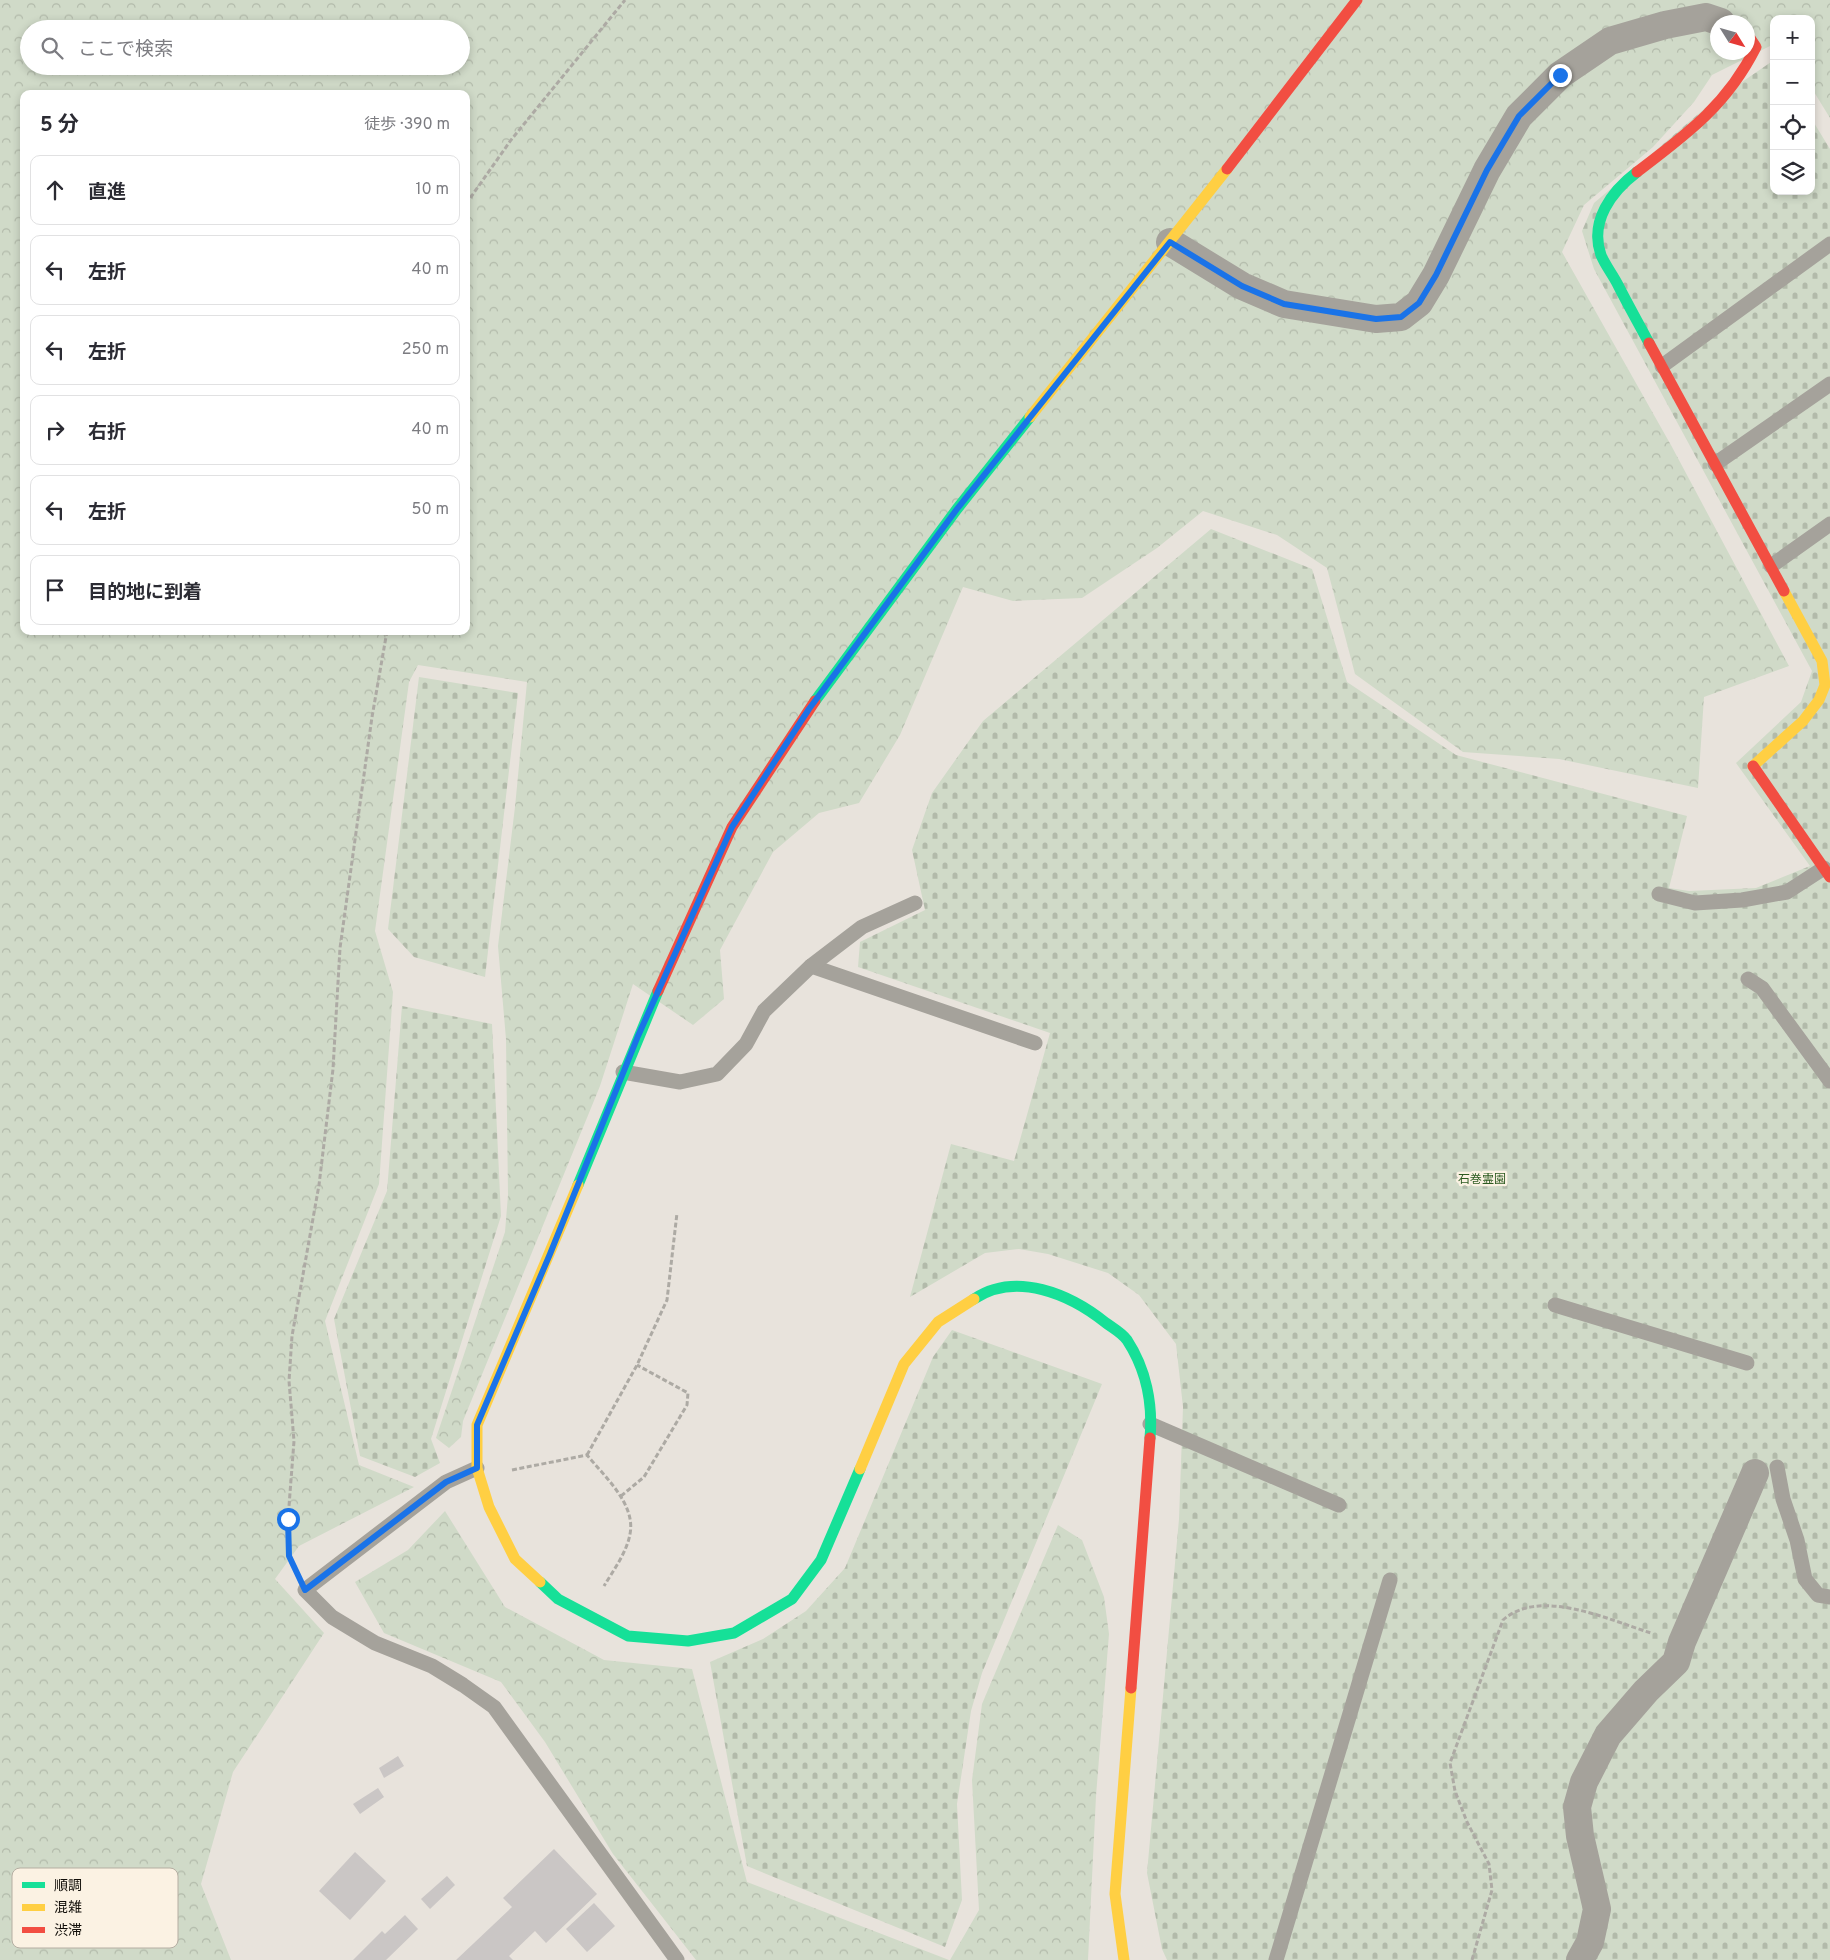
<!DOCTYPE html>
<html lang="ja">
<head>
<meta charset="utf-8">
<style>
  :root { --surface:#fff; --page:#f2f2f3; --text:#2b2b33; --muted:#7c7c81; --line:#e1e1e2 }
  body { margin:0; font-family:Overpass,"Noto Sans JP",sans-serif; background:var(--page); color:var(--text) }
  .controls { position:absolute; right:15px; top:15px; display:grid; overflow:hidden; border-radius:10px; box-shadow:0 2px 8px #0003 }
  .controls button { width:45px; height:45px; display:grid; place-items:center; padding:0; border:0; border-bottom:1px solid var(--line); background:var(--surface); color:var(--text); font:25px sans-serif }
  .compass { position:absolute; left:1710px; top:15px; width:45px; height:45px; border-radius:50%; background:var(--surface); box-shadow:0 2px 8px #0003; rotate:127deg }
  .stop { position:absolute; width:15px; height:15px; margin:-11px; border:4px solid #1a73e8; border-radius:50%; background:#fff }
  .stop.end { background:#1a73e8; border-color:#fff; box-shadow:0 1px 5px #0008 }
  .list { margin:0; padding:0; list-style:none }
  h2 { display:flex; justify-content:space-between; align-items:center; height:65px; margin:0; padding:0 20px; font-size:21px }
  h2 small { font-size:16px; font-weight:400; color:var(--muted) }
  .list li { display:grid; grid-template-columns:32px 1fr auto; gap:15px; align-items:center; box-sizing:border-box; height:70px; margin:0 10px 10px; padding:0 10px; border:1px solid var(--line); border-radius:10px }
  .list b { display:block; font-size:19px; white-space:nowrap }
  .list em { font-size:16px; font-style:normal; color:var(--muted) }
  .icon { flex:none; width:28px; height:28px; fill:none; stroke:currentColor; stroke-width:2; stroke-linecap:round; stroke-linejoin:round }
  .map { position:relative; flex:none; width:1830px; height:1960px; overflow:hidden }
  .search { position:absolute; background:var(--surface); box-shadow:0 2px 8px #0003; left:20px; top:20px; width:450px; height:55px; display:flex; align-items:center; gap:12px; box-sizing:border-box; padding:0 18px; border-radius:28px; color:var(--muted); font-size:19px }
  .panel { position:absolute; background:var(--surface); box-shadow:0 2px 8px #0003; left:20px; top:90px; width:450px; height:545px; border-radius:10px }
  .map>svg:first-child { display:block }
</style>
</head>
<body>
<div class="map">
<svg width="1830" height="1960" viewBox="0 0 1830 1960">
  <defs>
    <pattern id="forest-crowns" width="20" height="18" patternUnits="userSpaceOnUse" patternTransform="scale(1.25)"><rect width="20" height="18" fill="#d0dac8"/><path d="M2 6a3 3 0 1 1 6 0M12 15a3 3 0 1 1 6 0" fill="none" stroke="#b2baaa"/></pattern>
    <pattern id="cemetery-stones" width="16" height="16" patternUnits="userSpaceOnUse" patternTransform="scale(1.25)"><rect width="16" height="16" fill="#d0dac8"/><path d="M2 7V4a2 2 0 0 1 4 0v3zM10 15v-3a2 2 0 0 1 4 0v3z" fill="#b2baaa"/></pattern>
  </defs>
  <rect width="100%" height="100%" fill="#e8e3dc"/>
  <g fill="url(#forest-crowns)" fill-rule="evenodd">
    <path d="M0 0H1830V118L1811 87V19H1774V44L1712 75 1694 102 1653 147 1584 205 1562 252 1672 447 1789 666 1704 697 1698 788 1559 759 1463 752 1355 674 1327 568 1277 535 1203 511 1157 548 1082 598 1013 601 963 587 900 735 859 803 819 813 773 852 720 950 724 999 693 1025 633 984 600 1086 463 1421 461 1437 449 1448 436 1438 505 1232 508 1195 506 1039 498 946 515 807 527 682 418 665 409 682 375 931 393 992 379 1184 325 1321 359 1465 414 1487 299 1546 275 1579 324 1633 233 1772 201 1884 231 1960H0ZM1718 22H1748V52H1718ZM29 29H461V66H29ZM24 94H466V631H24Z"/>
    <polygon points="445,1511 505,1607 604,1660 692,1669 747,1882 949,1960 696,1960 613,1854 545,1742 501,1682 384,1633 355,1582 408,1550"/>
    <polygon points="1058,1525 1082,1540 1104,1597 1109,1634 1096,1796 1088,1960 950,1960 979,1910 972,1780 982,1704"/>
  </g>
  <g fill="url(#cemetery-stones)">
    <polygon points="1774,60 1774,191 1811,191 1811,118 1830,149 1830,1960 1167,1960 1162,1949 1147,1873 1179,1519 1183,1407 1176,1344 1139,1295 1108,1273 1048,1254 1019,1249 985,1253 910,1297 951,1144 1014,1161 1050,1033 858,967 860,942 925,910 912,850 932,793 983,721 1211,529 1312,569 1347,682 1456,755 1687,816 1669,888 1689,891 1756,888 1810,866 1736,763 1801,702 1812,671 1594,269 1582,231 1594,203 1710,104"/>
    <polygon points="419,677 518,693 485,977 414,957 388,929"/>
    <polygon points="402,1006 492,1024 501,1216 431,1439 440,1463 415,1477 360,1456 334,1319 387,1191"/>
    <polygon points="952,1330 1102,1384 982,1673 971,1711 957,1804 962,1900 945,1947 747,1866 710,1662 763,1639 806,1611 845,1568 933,1357"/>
  </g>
  <g fill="#cac6c5">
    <polygon points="398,1756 404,1766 384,1778 379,1768"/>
    <polygon points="378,1788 384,1797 360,1814 353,1804"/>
    <polygon points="554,1849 597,1894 546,1943 535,1931 509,1956 513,1960 456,1960 512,1907 503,1898"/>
    <polygon points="355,1852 386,1881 350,1920 319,1891"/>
    <polygon points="447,1876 455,1885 430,1909 421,1899"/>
    <polygon points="594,1903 615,1926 587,1952 566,1929"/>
    <polygon points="405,1915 418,1929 386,1960 353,1960 382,1931 385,1934"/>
  </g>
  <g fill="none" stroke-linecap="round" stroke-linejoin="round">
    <g stroke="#adaaa4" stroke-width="3" stroke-dasharray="5 2.5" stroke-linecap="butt">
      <polyline points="466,204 511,140 625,0"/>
      <polyline points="587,1455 637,1365 667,1300 677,1213"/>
      <path d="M512 1470 587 1455C604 1476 636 1504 630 1534 627 1552 613 1571 604 1586"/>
      <polyline points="621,1496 644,1477 687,1405 688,1393 637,1365"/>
      <polyline points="293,1565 289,1556 288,1519 294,1441 289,1381 292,1336 319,1185 333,1069 340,948 372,717 387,631"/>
      <path d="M1472 1960 1492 1890 1489 1864 1467 1822 1455 1791 1450 1763 1503 1620C1540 1587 1609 1620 1651 1633"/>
    </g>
    <g stroke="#a5a29b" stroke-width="15">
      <polyline points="1662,366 1830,244"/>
      <polyline points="1715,464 1830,384"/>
      <polyline points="1771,566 1830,524"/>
      <polyline points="1659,894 1695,903 1742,900 1787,892 1824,868"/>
      <polyline points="811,966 1035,1043"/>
      <polyline points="1748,979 1762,988 1830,1081"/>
      <polyline points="623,1072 680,1082 717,1074 746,1044 764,1011 811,966 862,927 915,903"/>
      <polyline points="1555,1305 1747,1363"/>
      <polyline points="1150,1424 1339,1505"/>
      <polyline points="1777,1467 1783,1499 1797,1540 1805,1579 1818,1595 1830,1597"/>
      <polyline points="477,1468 446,1482 305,1590 332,1617 375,1643 432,1666 463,1685 494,1707 677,1960"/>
      <polyline points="1276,1960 1390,1580"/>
    </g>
    <g stroke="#a5a29b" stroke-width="28">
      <polyline points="1170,242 1242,286 1284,304 1376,319 1401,317 1419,303 1436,275 1487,170 1519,116 1560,75 1610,41 1665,25 1706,17 1721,22"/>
      <polyline points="1580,1960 1590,1942 1597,1909 1580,1836 1577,1807 1584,1782 1608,1735 1646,1691 1676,1662 1682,1642 1755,1473"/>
    </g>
    <g stroke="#16e098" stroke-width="11">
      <path d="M1637 172C1612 191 1589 221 1601 255 1605 265 1613 275 1618 285 1628 305 1639 324 1649 343"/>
      <polyline points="815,701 957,509 1030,417"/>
      <polyline points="578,1185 658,991"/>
      <path d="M974 1299C1016 1271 1070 1294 1106 1323 1113 1328 1122 1333 1127 1340 1146 1369 1153 1404 1150 1438"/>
      <polyline points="540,1582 558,1599 628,1636 688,1641 734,1633 792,1599 821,1560 860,1469"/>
    </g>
    <g stroke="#ffcf43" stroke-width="11">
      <polyline points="1030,417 1227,169"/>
      <polyline points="1753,766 1803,721 1819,700 1825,685 1822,661 1784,591"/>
      <polyline points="860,1469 904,1364 938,1322 974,1299"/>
      <polyline points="540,1582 515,1559 489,1507 477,1468 477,1425 578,1185"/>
      <polyline points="1124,1960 1115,1894 1131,1688"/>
    </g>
    <g stroke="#f24e42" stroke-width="11">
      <polyline points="1227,169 1357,0"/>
      <path d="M1637 172C1687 134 1727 105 1756 47L1748 35"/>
      <polyline points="1649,343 1784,591"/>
      <polyline points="1753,766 1830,877"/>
      <polyline points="658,991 732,827 815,701"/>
      <polyline points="1131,1688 1150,1438"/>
    </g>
  </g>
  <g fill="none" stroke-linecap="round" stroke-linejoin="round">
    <polyline stroke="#1a73e8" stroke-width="6" points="288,1519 289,1556 305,1590 446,1482 477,1468 477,1425 550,1254 638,1036 732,827 809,709 957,509 1170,242 1242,286 1284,304 1376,319 1401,317 1419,303 1436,275 1487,170 1519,116 1560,75"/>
  </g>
  <g text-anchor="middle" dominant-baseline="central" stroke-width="4.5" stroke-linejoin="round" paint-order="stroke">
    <g font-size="12" fill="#2d5b21" stroke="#fbf2e3">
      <text x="1482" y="1180">石巻霊園</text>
    </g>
  </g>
  <rect x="12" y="1868" width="166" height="80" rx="8" fill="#fbf2e3" stroke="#b5aea2" stroke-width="1"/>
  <rect x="22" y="1882" width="23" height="6" fill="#16e098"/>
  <rect x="22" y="1904" width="23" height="7" fill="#ffcf43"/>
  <rect x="22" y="1927" width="23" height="6" fill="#f24e42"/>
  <g font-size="14" fill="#110e09">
    <text x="54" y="1890">順調</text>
    <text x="54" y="1912">混雑</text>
    <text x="54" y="1935">渋滞</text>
  </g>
</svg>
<div class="controls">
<button>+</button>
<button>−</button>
<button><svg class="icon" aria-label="locate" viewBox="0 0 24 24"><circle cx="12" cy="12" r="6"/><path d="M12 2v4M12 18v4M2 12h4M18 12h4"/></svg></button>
<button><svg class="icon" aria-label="layers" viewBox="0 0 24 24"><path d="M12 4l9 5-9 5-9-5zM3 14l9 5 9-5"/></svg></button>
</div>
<svg class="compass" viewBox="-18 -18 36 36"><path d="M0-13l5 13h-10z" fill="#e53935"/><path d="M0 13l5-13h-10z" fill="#7c7c81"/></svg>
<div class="stop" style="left:288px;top:1519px"></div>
<div class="stop end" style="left:1560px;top:75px"></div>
<div class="search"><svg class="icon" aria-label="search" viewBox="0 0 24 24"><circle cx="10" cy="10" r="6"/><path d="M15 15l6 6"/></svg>ここで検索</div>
<section class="panel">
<h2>5 分<small>徒歩 · 390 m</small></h2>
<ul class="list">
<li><svg class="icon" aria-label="ahead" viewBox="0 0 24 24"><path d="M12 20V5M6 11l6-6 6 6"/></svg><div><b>直進</b></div><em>10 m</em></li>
<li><svg class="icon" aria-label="left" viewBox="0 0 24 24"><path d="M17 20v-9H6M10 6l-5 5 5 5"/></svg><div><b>左折</b></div><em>40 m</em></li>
<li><svg class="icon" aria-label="left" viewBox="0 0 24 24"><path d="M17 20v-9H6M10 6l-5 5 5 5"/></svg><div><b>左折</b></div><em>250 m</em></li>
<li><svg class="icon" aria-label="right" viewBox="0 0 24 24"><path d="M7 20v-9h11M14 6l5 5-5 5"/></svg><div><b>右折</b></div><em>40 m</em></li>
<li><svg class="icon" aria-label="left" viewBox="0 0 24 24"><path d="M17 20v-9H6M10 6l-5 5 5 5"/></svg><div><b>左折</b></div><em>50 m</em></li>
<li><svg class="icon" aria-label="arrive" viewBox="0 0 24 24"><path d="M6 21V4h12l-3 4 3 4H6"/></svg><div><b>目的地に到着</b></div></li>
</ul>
</section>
</div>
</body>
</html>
